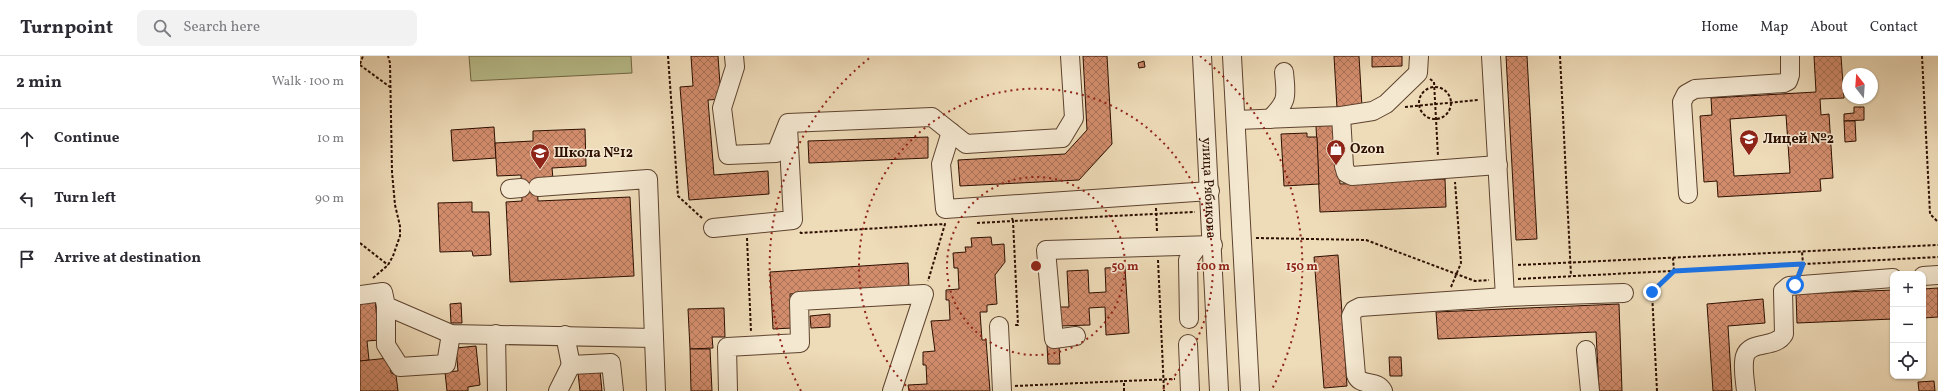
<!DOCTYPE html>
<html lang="en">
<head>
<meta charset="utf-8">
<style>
  :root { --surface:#fff; --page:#f2f2f3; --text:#2b2b33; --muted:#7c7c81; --line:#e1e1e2 }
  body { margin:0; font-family:Vollkorn,serif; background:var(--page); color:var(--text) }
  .controls { position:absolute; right:12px; bottom:12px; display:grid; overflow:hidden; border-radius:8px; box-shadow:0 1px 3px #0004 }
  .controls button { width:36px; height:36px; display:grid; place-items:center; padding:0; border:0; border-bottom:1px solid var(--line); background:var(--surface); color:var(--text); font:20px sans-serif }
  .compass { position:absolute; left:1482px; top:12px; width:36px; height:36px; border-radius:50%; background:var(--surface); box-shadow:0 1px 3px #0004; rotate:343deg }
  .stop { position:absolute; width:12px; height:12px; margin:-9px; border:3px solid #1a73e8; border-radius:50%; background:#fff }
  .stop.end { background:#1a73e8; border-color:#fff; box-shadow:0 1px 4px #0008 }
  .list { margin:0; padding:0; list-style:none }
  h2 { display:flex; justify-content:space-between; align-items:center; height:52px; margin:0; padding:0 16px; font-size:17px }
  h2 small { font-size:13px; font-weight:400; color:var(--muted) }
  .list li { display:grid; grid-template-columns:26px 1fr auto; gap:12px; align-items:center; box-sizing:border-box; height:60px; padding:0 16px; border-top:1px solid var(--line) }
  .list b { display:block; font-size:15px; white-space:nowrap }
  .list em { font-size:13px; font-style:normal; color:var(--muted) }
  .icon { flex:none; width:22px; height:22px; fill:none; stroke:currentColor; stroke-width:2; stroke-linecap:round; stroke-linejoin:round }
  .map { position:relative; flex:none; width:1578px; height:335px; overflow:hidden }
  header { display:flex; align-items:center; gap:24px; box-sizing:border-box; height:56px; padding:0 20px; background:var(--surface); border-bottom:1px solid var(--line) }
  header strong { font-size:19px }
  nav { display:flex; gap:22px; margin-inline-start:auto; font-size:14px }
  .search { width:280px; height:36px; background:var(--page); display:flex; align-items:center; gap:10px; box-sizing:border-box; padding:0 14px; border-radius:8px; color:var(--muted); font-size:15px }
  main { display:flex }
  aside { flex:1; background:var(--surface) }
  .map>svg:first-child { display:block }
</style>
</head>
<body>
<header>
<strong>Turnpoint</strong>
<div class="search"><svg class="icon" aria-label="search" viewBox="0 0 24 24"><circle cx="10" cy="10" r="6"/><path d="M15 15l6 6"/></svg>Search here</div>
<nav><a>Home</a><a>Map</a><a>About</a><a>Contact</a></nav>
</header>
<main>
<aside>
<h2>2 min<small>Walk · 100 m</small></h2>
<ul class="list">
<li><svg class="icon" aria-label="ahead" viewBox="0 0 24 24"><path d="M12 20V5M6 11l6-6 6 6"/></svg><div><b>Continue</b></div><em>10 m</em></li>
<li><svg class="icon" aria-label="left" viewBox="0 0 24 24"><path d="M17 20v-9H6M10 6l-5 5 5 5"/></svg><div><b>Turn left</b></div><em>90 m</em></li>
<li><svg class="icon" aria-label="arrive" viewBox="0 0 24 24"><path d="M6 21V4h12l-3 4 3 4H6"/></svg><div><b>Arrive at destination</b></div></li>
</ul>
</aside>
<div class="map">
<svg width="1578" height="335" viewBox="0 0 1578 335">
  <defs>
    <pattern id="building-cross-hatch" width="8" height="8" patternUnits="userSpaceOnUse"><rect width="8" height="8" fill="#d28d6d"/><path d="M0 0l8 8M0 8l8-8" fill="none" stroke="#ab7257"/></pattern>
  </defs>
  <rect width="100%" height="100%" fill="#eedbb8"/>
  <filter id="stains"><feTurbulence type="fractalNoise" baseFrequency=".005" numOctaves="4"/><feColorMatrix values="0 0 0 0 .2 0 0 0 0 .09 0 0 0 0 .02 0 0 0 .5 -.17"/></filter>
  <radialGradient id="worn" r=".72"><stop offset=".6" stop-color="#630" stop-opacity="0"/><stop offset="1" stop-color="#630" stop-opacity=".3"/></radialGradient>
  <polygon fill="#b9c08e" stroke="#736847" points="109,0 271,0 272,17 111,25"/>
  <g fill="url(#building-cross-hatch)" stroke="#2d0f00" fill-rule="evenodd">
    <polygon points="331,0 358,0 361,43 348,44 354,119 408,115 409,138 329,144 320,31 333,30"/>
    <polygon points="723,0 747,0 752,88 719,124 600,130 598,104 705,98 727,74"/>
    <polygon points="974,0 999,0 1002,51 977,52"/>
    <polygon points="1012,0 1042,0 1042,10 1012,11"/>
    <polygon points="1146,0 1167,0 1177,183 1156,184"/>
    <path d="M1454 0H1481L1484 42 1460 43 1461 59 1469 58 1473 122 1460 123 1461 135 1358 141 1357 125 1344 126 1340 60 1352 59 1351 42 1456 36ZM1426 59 1430 117 1374 120 1370 63Z"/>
    <polygon points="784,5 785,11 779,12 778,7"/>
    <polygon points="1494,51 1504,51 1504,64 1484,65 1484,58 1494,57"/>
    <polygon points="1484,65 1495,65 1496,85 1485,86"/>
    <polygon points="977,69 980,128 1085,123 1086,151 960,156 956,70"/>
    <polygon points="134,71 136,102 93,105 91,74"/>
    <polygon points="225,73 226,110 192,112 193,123 177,123 178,145 270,141 274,220 150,226 146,146 162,145 161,119 137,120 135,87 173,85 173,75"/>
    <polygon points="947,77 947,81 957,81 959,128 924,130 921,78"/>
    <polygon points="568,81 568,102 449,107 448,85"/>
    <polygon points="112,146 112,156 129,156 131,199 113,200 112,195 80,196 78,147"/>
    <polygon points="631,181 632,189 644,188 645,206 635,219 637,248 627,249 627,256 620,256 622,284 626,284 630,335 549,335 548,329 567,328 566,309 563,309 563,296 575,295 571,265 590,264 589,244 586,244 586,234 599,233 598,212 594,212 593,197 606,196 605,191 612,191 611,182"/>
    <polygon points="978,199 987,330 964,332 954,201"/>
    <polygon points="548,207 549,231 430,238 432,272 413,273 410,216"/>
    <polygon points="765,211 769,277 746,279 745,251 729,252 730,269 700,270 699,251 709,251 707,215 728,214 729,237 746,236 745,212"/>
    <polygon points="1578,232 1578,261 1563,262 1563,233"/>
    <polygon points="1533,234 1533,263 1437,267 1436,238"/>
    <polygon points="15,243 19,284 7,285 9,304 0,305 0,245"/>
    <polygon points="1403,243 1405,267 1368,270 1372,335 1353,335 1347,248"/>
    <polygon points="101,247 102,267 91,267 90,248"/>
    <polygon points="1259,248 1262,335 1239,335 1236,276 1078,283 1076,256"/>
    <polygon points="364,252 365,281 352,281 353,292 330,293 328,253"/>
    <polygon points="470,258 470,271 451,272 450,260"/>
    <polygon points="687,289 699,289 700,308 688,308"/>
    <polygon points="116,290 120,329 108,331 108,335 87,335 85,316 98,315 96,292"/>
    <polygon points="330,293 350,293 352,335 331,335"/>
    <polygon points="1029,301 1041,301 1042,320 1030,320"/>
    <polygon points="29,302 31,317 36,319 38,335 0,335 0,305"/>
    <polygon points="240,315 242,335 220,335 218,317"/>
    <polygon points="1574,325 1575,335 1559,335 1558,326"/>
  </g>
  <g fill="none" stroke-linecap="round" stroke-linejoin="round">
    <g stroke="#5d422e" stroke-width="20">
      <g id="minor">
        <polyline points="374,0 375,11 362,52 368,99 416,97 428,67 572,61 606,88 702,82 714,62 710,0"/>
        <path id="s1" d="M842 0 859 335"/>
        <polyline points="872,0 890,335"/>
        <polyline points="1131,0 1145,241"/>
        <polyline points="981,60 984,110 986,117 992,120 1138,109"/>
        <path d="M910 63C929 44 926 40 924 16"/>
        <polyline points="876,64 981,60 1013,55 1026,48 1058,17 1059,0"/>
        <polyline points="591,76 581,108 585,153 850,135"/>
        <polyline points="178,131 288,123 296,335"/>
        <polyline points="150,133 161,132"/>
        <polyline points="1328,138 1322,46 1326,38 1335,33 1424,27 1428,25 1430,19 1430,0"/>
        <polyline points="353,172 433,164 428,71"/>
        <polyline points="1563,220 1578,219"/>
        <polyline points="0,239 23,236 26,250 91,278 294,282"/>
        <polyline points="26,250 26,289 40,311 86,308 91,278"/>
        <polyline points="829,263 828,204 838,190"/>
        <polyline points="639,270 642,335"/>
        <polyline points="136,278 137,335"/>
        <polyline points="205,279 211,309 251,307 254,335"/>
        <polyline points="716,280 694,283 686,194 853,189"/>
        <polyline points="828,288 830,335"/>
        <polyline points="1226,294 1230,335"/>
        <polyline points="198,335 211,309"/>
        <polyline points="368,335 367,291 440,287 439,245 564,238 532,335"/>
        <path d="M1023 335C1017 323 1000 331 996 319L991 260 994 254 1000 251 1145 241 1264 237"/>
        <path d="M1386 335C1385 325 1382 310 1385 300 1390 284 1416 293 1424 278L1423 235 1429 230 1533 222"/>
      </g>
    </g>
    <g stroke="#2d0f00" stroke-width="2" stroke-dasharray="3 2" stroke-linecap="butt">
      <polyline points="308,0 318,140 343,163"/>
      <polyline points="1200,0 1211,220"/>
      <polyline points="1562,0 1570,158 1578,166"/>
      <polyline points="0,8 3,0"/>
      <polyline points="0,9 30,31"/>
      <polyline points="1070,23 1074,26 1078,100"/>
      <circle cx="1075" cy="47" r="16"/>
      <polyline points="1045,51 1118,44"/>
      <polyline points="796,152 797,176"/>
      <polyline points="652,162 653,165 835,156"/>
      <polyline points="617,167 653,165 658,269 654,269"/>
      <polyline points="440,176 441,177 585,168 568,225"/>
      <polyline points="387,182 391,276"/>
      <polyline points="896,182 1006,184 1115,225 1129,224"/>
      <polyline points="0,187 28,209"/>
      <polyline points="798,204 804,335"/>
      <polyline points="1158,209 1578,189"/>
      <polyline points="1441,214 1443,208 1442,196"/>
      <polyline points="13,222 28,209 33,200 40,180 40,170 35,149 32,116 30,7 28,0"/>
      <polyline points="1158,223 1578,201"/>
      <polyline points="1091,231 1101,207 1095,126"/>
      <polyline points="655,330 764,325"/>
      <polyline points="764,335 764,325 815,323"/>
      <polyline points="1297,335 1292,236 1314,215 1313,202"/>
    </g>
    <use href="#minor" stroke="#f4e8d1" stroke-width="18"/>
  </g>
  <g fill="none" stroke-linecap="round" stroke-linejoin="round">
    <polyline stroke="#1a73e8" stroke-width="5" points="1292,236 1314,215 1443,208 1435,229"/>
  </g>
  <g fill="none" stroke="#8f2418" stroke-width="2" stroke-dasharray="2 4">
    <circle cx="676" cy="210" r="89"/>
    <path d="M550 334A177 177 0 1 1 802 334"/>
    <path d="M441 335A266 266 0 0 1 512 0M840 0A266 266 0 0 1 911 335"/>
  </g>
  <defs>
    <g id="school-pin" transform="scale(1)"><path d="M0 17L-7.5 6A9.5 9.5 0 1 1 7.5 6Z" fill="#8f2418" stroke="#f4e8d1"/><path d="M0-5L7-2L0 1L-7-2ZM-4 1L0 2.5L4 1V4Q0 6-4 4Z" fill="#fff"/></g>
    <g id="shop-pin" transform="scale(1)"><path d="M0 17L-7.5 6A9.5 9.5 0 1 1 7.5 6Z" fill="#8f2418" stroke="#f4e8d1"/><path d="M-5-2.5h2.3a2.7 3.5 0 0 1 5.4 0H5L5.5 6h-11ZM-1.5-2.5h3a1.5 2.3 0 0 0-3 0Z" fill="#fff"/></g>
  </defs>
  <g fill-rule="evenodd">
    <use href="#school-pin" x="1389" y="83"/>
    <use href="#shop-pin" x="976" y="93"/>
    <use href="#school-pin" x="180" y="97"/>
  </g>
  <g text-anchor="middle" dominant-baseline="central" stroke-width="3" stroke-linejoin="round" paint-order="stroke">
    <g font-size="14" font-weight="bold" fill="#2d0f00" stroke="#f4e8d1" text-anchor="start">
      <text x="1403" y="83">Лицей №2</text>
      <text x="990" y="93">Ozon</text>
      <text x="194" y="97">Школа №12</text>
    </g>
    <g font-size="14" fill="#2d0f00" stroke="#f4e8d1">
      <text stroke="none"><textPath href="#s1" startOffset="132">улица Рябикова</textPath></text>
    </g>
  </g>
  <circle cx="676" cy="210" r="6" fill="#8f2418" stroke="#f4e8d1" stroke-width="2"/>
  <g font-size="12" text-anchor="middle" font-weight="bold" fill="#8f2418" stroke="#f4e8d1" stroke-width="3" stroke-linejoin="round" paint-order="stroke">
    <text x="765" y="214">50 m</text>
    <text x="853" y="214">100 m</text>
    <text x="942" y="214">150 m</text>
  </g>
  <rect width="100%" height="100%" filter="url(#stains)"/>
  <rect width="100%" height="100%" fill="url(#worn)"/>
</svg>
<div class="controls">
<button>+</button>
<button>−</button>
<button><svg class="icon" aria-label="locate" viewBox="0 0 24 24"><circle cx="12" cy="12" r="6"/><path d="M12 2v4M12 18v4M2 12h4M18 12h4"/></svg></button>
</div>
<svg class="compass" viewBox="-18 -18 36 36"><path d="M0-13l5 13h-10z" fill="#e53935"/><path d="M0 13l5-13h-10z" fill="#7c7c81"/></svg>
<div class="stop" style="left:1435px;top:229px"></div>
<div class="stop end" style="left:1292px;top:236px"></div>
</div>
</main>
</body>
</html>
